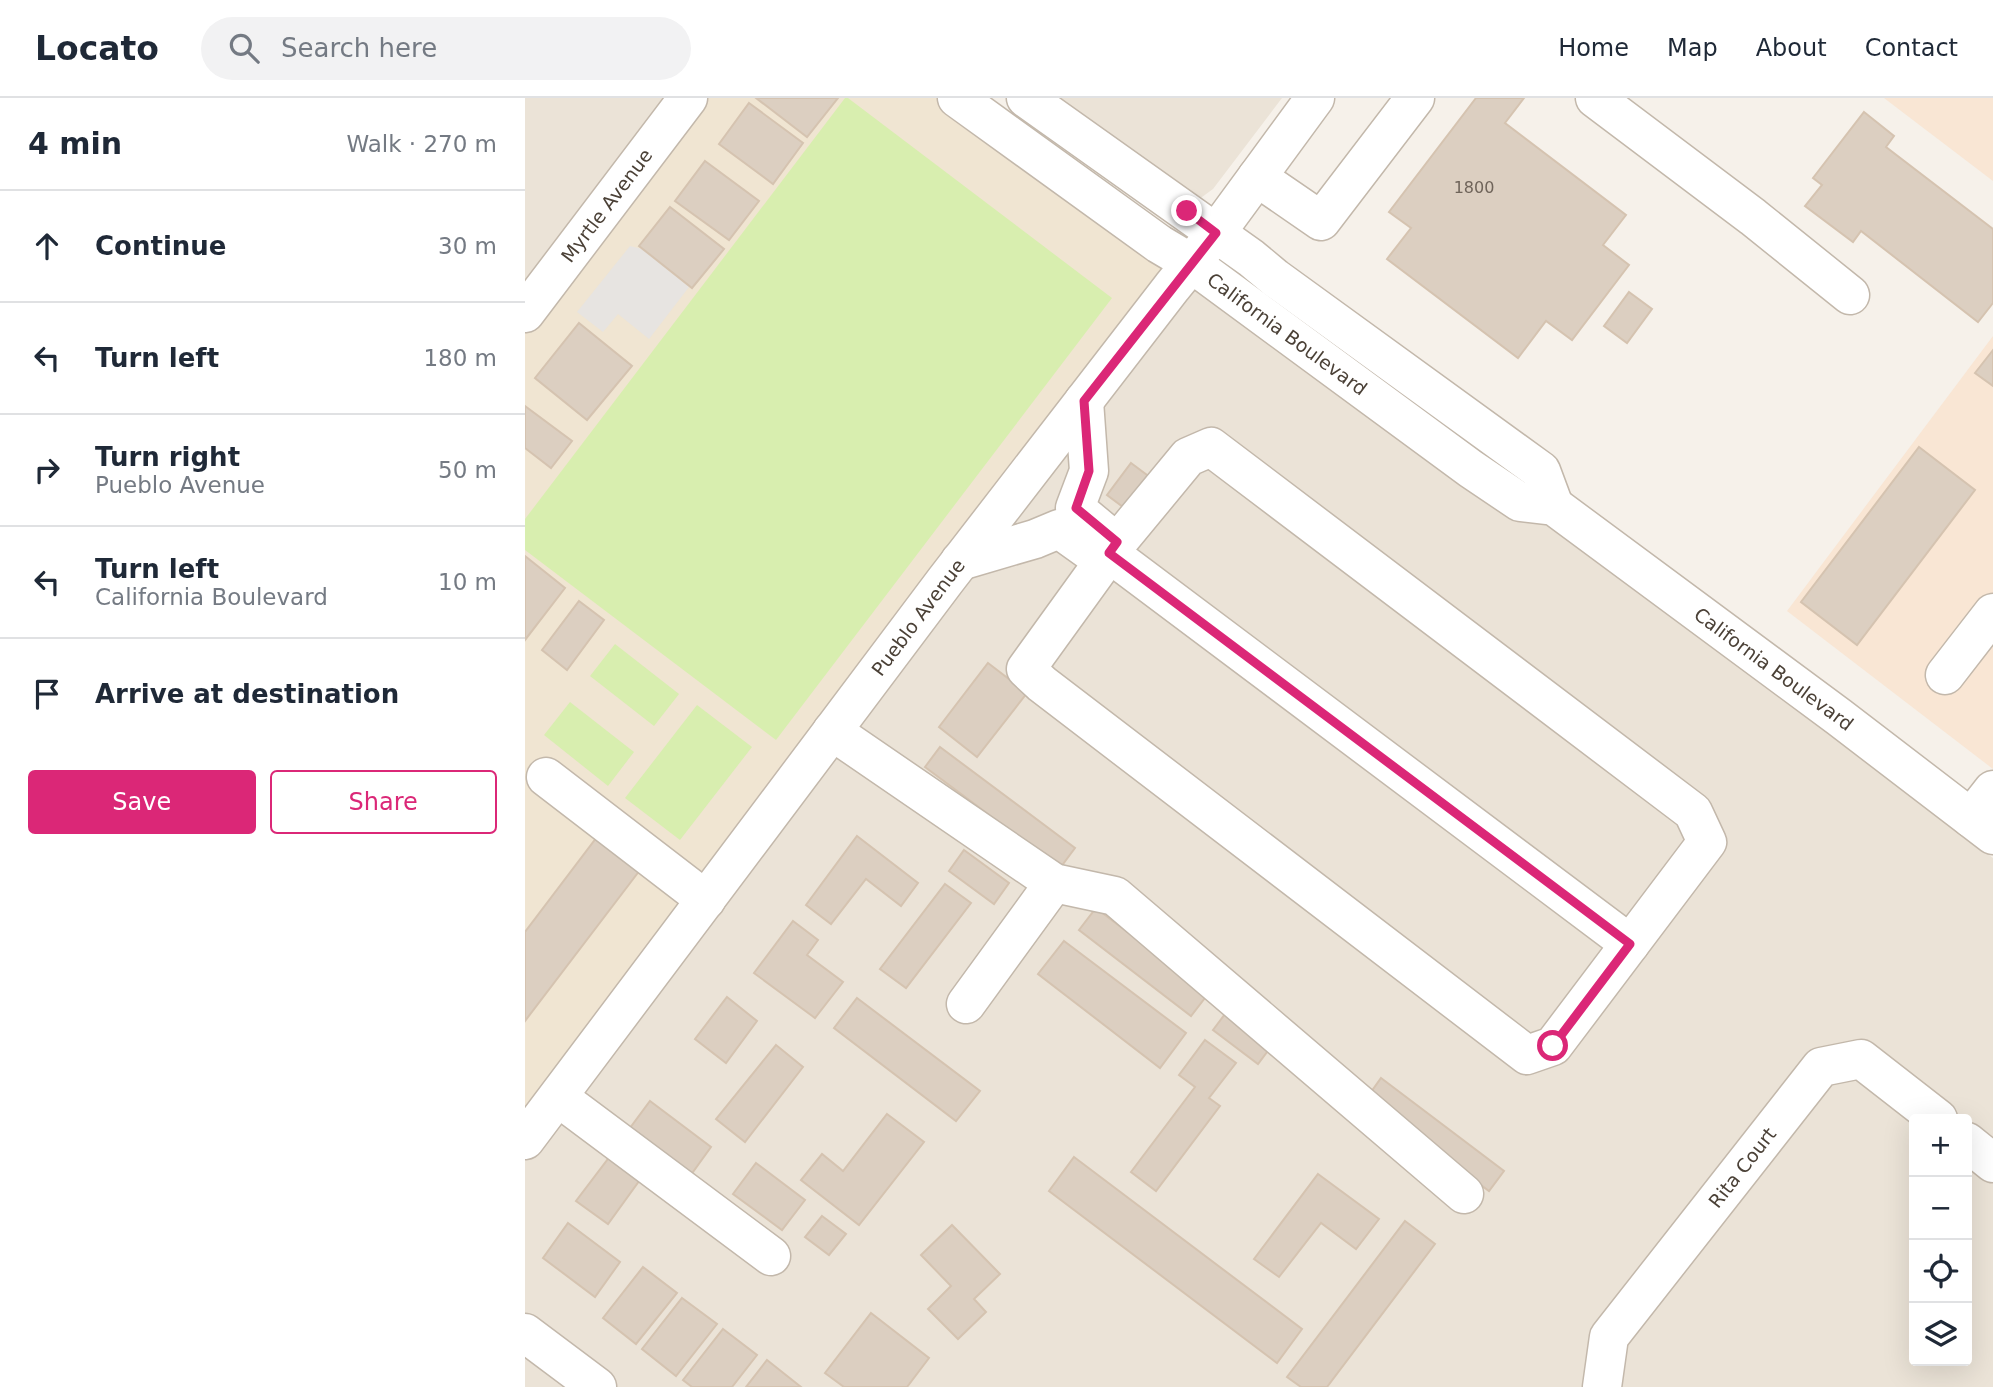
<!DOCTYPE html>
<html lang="en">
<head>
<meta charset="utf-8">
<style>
  :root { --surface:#fff; --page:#f2f2f3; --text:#1f2937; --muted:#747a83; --line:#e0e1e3; --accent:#db2777 }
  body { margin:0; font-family:"DejaVu Sans",sans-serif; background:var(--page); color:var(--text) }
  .controls { position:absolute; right:21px; bottom:21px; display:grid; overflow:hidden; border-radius:7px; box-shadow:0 7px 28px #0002 }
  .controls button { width:63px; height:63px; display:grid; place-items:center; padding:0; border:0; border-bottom:2px solid var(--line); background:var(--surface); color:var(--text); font:35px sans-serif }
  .stop { position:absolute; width:21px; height:21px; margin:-16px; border:5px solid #db2777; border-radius:50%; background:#fff }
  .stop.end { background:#db2777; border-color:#fff; box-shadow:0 2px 7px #0008 }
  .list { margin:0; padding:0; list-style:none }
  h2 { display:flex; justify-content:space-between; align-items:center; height:91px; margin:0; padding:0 28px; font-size:30px }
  h2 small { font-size:23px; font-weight:400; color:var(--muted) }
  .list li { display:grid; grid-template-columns:46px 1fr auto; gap:21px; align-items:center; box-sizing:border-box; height:112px; padding:0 28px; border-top:2px solid var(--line) }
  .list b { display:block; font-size:26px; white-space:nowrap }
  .list p { margin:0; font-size:23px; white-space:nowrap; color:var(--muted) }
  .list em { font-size:23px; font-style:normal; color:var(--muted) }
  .actions { display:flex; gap:14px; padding:21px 28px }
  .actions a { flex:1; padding:16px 0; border:2px solid var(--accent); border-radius:7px; text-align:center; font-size:24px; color:var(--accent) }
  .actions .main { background:var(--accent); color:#fff }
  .icon { flex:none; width:38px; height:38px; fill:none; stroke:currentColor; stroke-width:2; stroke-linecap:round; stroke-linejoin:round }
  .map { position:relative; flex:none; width:1468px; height:1289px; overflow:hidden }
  header { display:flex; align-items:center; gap:42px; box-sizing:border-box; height:98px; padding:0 35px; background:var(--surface); border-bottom:2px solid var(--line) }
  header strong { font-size:33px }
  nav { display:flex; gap:38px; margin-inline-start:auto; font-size:24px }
  .search { width:490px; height:63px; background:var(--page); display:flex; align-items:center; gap:18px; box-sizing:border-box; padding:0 24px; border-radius:38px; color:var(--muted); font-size:26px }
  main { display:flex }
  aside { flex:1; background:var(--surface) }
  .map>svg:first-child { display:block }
</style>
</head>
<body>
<header>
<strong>Locato</strong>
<div class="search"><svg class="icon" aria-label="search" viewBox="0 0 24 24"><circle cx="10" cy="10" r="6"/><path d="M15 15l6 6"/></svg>Search here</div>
<nav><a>Home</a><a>Map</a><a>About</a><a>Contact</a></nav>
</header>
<main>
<aside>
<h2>4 min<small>Walk · 270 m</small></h2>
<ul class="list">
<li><svg class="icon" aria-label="ahead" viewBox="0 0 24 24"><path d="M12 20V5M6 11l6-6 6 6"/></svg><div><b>Continue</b></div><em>30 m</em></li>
<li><svg class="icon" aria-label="left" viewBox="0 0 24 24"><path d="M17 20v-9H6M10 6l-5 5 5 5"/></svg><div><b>Turn left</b></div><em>180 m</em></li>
<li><svg class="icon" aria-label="right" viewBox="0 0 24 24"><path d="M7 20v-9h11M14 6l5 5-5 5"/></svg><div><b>Turn right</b><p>Pueblo Avenue</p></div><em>50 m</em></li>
<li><svg class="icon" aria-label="left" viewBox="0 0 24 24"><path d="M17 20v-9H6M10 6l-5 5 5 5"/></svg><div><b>Turn left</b><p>California Boulevard</p></div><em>10 m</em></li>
<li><svg class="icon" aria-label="arrive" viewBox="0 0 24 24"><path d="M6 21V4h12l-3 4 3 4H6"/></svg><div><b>Arrive at destination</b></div></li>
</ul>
<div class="actions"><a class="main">Save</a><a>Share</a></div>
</aside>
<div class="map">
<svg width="1468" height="1289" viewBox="0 0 1468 1289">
  <rect width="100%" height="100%" fill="#f6f1ea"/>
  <g fill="#ebe3d7" fill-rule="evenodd">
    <polygon points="0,0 163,0 0,215"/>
    <polygon points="501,0 757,0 688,91 677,99 662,113"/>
    <path d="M666 165 1327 653 1468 760V1289H0V1042ZM1389 1021H1442V1263H1389Z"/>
  </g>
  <g fill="#f9e6d4">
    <polygon points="1359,0 1468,0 1468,83"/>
    <polygon points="1468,238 1468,671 1262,513"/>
  </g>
  <polygon fill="#f0e5d2" points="163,0 432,0 666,165 0,1042 0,215"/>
  <g fill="#d8eeaf">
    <polygon points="320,0 323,0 587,200 251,642 0,452 0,421"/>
    <polygon points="90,546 154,596 129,628 65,578"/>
    <polygon points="45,604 109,654 83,688 19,637"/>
    <polygon points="172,607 227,649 155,742 100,700"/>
  </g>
  <polygon fill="#e7e4e1" points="105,148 117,151 164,189 124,241 93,216 78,234 52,214"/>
  <g fill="#dccfc1" stroke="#d5c3b0" stroke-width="2">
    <polygon points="231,0 313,0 282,39"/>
    <polygon points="951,0 999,0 980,25 1101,117 1078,147 1104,167 1047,242 1021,223 993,260 862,161 886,130 864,114"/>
    <polygon points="224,5 278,45 248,86 194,46"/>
    <polygon points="1339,14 1369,38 1361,49 1468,131 1468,205 1453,224 1336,133 1328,144 1280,108 1297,87 1288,80"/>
    <polygon points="180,63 234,103 204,142 150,103"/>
    <polygon points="145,109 199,151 167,190 114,148"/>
    <polygon points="1104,194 1127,211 1102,245 1079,228"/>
    <polygon points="54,225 107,268 62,322 10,280"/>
    <polygon points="1468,252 1468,288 1450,275"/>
    <polygon points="0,308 47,343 26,370 0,350"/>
    <polygon points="1394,349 1450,392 1332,547 1276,504"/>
    <polygon points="606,365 626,380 602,412 582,397"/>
    <polygon points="0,458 40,490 0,542"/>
    <polygon points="54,503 79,522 42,572 17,552"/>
    <polygon points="463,565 502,595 452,659 414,629"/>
    <polygon points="415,649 550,750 535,770 400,669"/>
    <polygon points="332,738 393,785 376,808 341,781 306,826 281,807"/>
    <polygon points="72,739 115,772 0,923 0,834"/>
    <polygon points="439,752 484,785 469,806 424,773"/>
    <polygon points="420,786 446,805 381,890 355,871"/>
    <polygon points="571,810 683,896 666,918 554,832"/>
    <polygon points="268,823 293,842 282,857 318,884 290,920 229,875"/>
    <polygon points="539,843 661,935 635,970 513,876"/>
    <polygon points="202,899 232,923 201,965 170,941"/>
    <polygon points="332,900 455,993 431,1023 309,930"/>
    <polygon points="703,912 748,946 733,966 688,932"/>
    <polygon points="680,942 711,965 684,1000 695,1008 631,1093 606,1074 670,989 654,977"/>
    <polygon points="251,947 278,969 220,1044 191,1021"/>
    <polygon points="856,980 979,1073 964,1093 841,1001"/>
    <polygon points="125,1003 186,1049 160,1085 99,1038"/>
    <polygon points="362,1016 399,1044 334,1127 276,1082 297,1056 318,1073"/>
    <polygon points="86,1057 117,1079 83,1126 51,1103"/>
    <polygon points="549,1059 777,1231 752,1265 524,1093"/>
    <polygon points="231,1065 280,1102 257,1132 208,1096"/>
    <polygon points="793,1076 854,1121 831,1151 796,1125 754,1179 729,1161"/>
    <polygon points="297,1118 321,1136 304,1157 280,1139"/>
    <polygon points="880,1123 910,1146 802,1289 776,1289 762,1279"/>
    <polygon points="43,1125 95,1164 70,1199 18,1160"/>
    <polygon points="427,1127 475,1176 449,1201 461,1214 433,1241 403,1211 426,1188 396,1157"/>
    <polygon points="118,1169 152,1195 111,1246 78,1220"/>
    <polygon points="157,1200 192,1226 151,1278 117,1251"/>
    <polygon points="346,1215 404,1260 382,1289 319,1289 300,1275"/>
    <polygon points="198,1231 232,1257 207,1289 167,1289 158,1282"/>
    <polygon points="242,1262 276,1289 221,1289"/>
  </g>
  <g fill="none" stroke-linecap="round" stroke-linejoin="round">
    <g stroke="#c3b8ab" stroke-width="41">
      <g id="minor">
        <path id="s1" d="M432 0 634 146 666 165 946 371 995 404 1029 408 1314 619 1468 737"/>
        <polyline points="501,0 726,160 750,180 1016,373 1029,408"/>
        <polyline points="1070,0 1228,119 1325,197"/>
        <polyline points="732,79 796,123 890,0"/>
        <path id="s2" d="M0 215 163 0"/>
        <polyline points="559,303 564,373 550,410 592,445"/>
        <polygon points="686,349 1168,714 1182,744 1028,948 1002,957 517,586 501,571 592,445 663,359"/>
        <polyline points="584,455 1105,846"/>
        <polyline points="435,463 510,441 534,431 576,461"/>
        <polyline points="1420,577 1468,515"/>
        <polyline points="307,633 529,785 590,798 939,1096"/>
        <polyline points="21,679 181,802"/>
        <polyline points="1446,720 1468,692"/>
        <polyline points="441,906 529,785"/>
        <polyline points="33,999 246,1158"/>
        <path id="s3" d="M0 1042 420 483 647 189 691 135 790 0"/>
        <polyline points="1442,1044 1468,1065"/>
        <polyline points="0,1235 72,1289"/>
        <path id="s4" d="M1077 1289 1084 1239 1296 969 1336 961 1413 1021"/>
      </g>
    </g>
    <use href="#minor" stroke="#fff" stroke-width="38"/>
  </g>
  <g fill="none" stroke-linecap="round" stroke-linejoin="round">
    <polyline stroke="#db2777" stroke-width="9" points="662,113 691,135 559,303 564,373 551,410 592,444 584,455 1105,846 1028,948"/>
  </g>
  <g text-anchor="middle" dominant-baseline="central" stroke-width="5" stroke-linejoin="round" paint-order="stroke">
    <g font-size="16" fill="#6f645a">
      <text x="949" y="89">1800</text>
    </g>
    <g font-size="19" fill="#4b4137" stroke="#fff">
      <text stroke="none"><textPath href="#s2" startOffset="135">Myrtle Avenue</textPath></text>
      <text stroke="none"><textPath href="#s1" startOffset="406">California Boulevard</textPath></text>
      <text stroke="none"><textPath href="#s3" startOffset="654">Pueblo Avenue</textPath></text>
      <text stroke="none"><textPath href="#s1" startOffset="1001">California Boulevard</textPath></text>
      <text stroke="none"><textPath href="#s4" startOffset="266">Rita Court</textPath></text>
    </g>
  </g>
</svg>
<div class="controls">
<button>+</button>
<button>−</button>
<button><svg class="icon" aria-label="locate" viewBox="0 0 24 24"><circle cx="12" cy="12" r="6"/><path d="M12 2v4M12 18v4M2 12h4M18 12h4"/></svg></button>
<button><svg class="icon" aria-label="layers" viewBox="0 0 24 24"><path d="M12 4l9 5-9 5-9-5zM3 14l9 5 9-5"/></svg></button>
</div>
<div class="stop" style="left:1028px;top:948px"></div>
<div class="stop end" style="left:662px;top:113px"></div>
</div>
</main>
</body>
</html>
